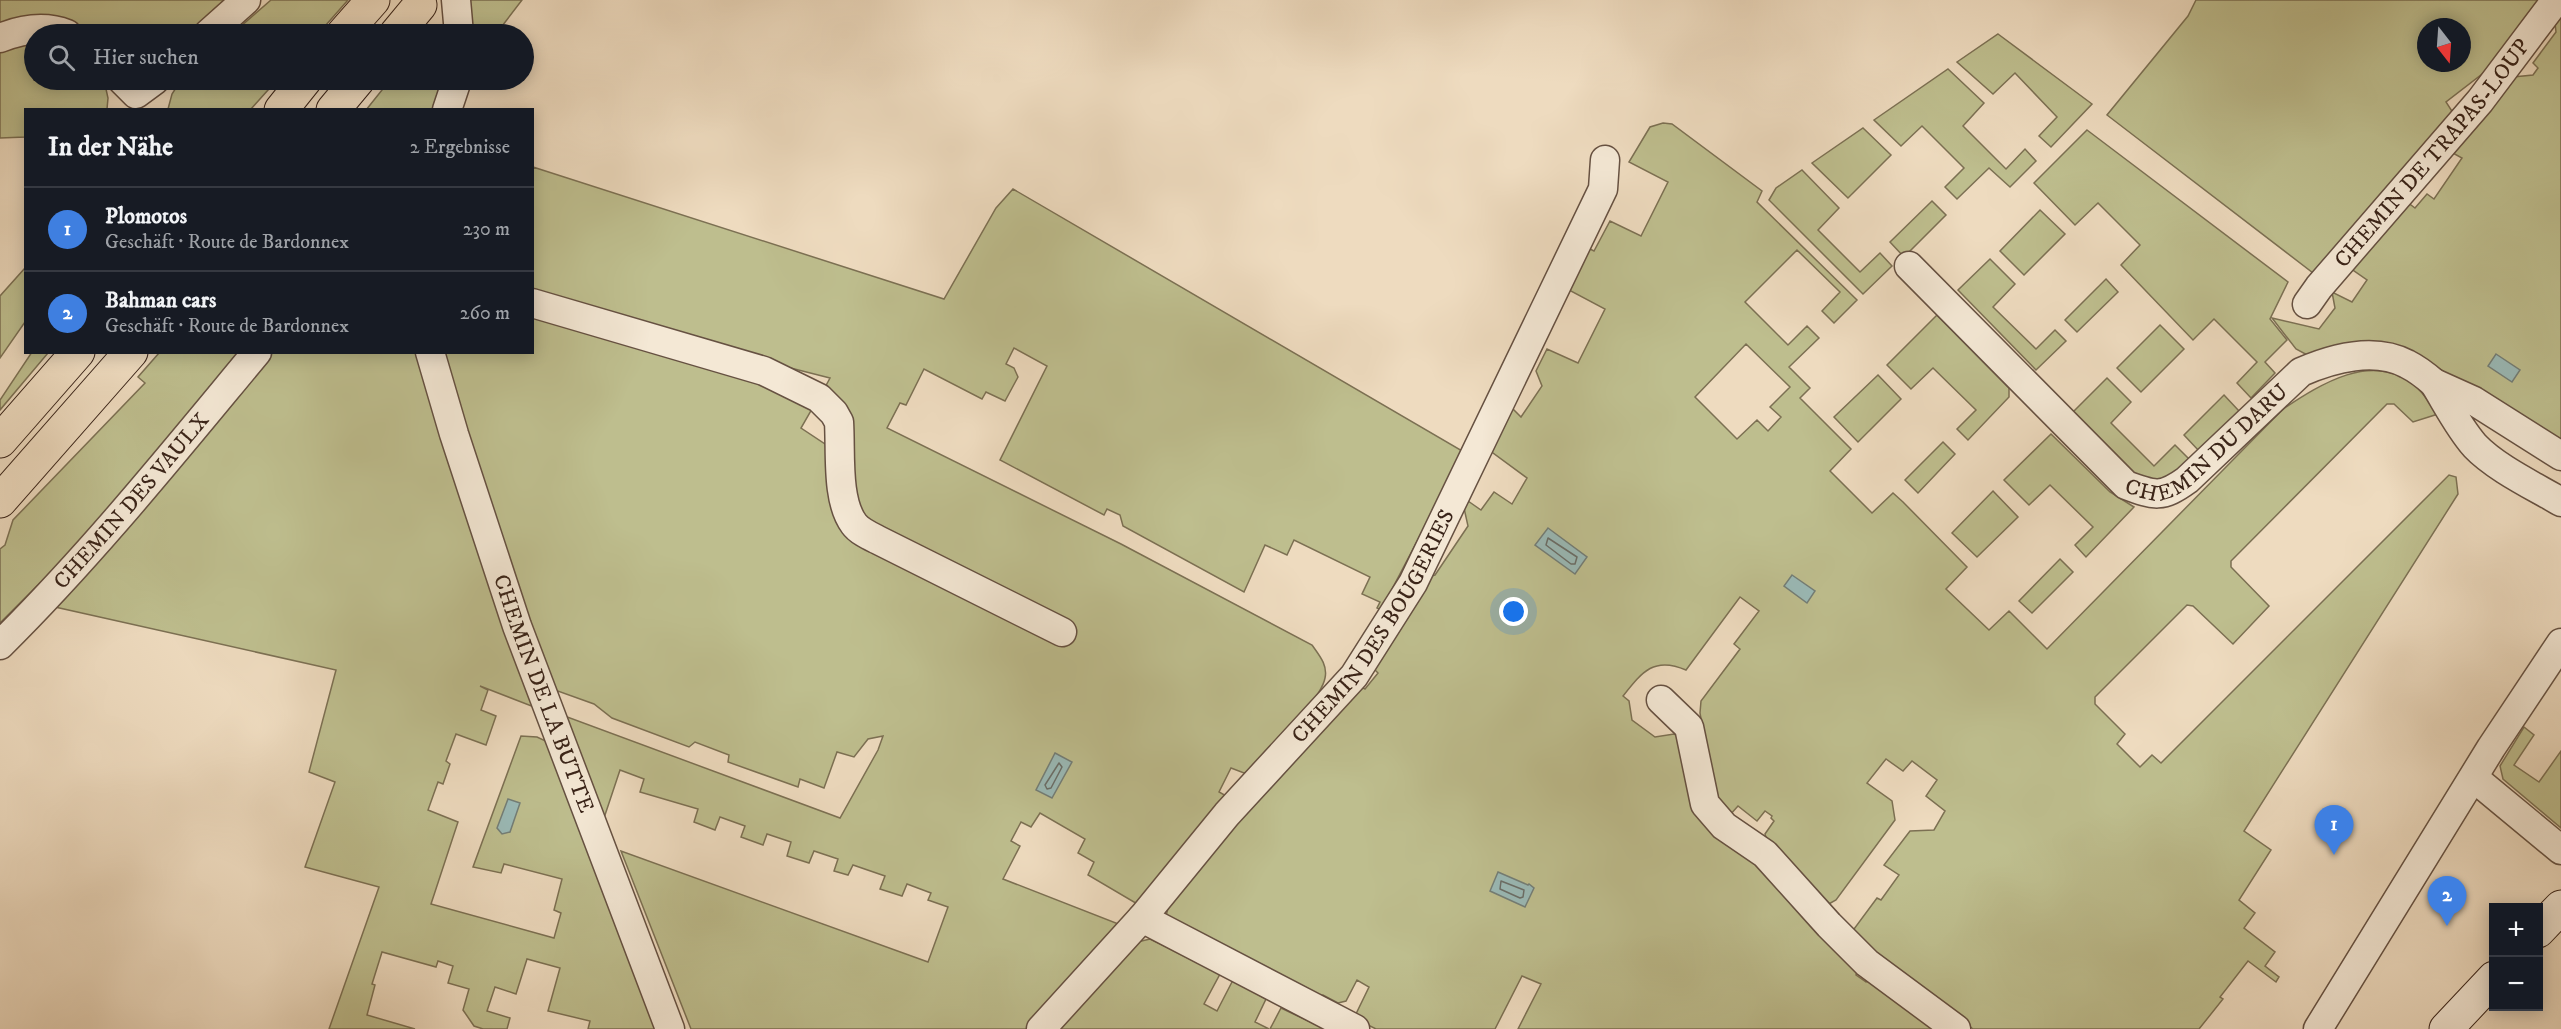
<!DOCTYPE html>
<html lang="de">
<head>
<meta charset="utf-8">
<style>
  :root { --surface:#171b24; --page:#242831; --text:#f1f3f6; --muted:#9ea1a6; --line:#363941; --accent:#c59692 }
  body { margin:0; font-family:"IM FELL DW Pica",serif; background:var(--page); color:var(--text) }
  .controls { position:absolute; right:18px; bottom:18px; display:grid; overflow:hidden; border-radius:0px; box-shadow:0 3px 15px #0003 }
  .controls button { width:54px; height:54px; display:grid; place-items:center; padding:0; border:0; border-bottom:2px solid var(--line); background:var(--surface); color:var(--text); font:30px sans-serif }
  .compass { position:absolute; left:2417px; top:18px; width:54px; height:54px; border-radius:50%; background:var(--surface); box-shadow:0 3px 15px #0003; rotate:163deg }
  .you { position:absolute; left:1514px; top:612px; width:21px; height:21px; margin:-15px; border:4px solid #fff; border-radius:50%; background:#1a73e8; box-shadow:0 0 0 9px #1a73e833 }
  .badge { display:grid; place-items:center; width:39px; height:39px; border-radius:50%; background:var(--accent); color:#fff; font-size:20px; font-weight:700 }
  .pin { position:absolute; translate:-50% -50px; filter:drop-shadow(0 2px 3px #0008) }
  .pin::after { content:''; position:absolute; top:32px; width:21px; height:18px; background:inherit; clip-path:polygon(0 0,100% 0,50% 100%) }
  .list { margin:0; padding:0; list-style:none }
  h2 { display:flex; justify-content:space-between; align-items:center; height:78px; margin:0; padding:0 24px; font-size:26px }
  h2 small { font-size:20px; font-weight:400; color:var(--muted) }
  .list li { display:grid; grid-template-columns:39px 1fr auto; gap:18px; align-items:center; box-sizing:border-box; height:84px; padding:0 24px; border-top:2px solid var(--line) }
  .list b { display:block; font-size:22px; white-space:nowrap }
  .list p { margin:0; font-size:20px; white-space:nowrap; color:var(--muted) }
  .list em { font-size:20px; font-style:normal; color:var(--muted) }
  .icon { flex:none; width:33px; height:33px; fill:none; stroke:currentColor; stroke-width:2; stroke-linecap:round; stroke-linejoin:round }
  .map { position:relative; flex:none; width:2561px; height:1029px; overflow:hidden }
  .search { position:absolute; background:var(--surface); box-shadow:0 3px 15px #0003; left:24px; top:24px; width:510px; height:66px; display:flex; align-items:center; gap:15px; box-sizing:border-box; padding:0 21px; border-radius:33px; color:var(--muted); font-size:22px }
  .panel { position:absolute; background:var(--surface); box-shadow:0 3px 15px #0003; left:24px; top:108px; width:510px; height:246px; border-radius:0px }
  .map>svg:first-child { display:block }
</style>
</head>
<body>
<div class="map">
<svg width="2561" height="1029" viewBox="0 0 2561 1029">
  <rect width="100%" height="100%" fill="#eedbbf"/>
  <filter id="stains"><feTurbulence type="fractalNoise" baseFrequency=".00333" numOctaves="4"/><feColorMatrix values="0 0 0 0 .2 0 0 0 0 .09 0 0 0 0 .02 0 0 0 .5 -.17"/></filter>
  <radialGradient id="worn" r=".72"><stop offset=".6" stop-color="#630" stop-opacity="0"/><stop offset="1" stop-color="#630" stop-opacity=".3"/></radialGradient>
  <g fill="#bebe8e" stroke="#7c7053" stroke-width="1.5" fill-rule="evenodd">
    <polygon points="0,0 230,0 190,34 89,34 75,25 0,28"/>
    <polygon points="271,0 348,0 318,34 232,34"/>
    <polygon points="465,0 522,0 496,34 469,34"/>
    <path d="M2196 0H2545L2499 61 2446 102 2457 119 2317 276 2107 115 2188 16ZM2426 27H2462V63H2426Z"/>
    <polygon points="2561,15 2561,446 2420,357 2309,356 2296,349 2272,318 2319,329 2335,308 2332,292 2352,302 2367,280 2350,268 2407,202 2415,208 2427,194 2434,199 2462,158 2451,152 2513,77 2533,75 2538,68 2533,63 2556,32 2555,23"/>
    <polygon points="1998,34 2092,104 2051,147 2039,136 2057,117 2015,73 1993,94 1957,62"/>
    <polygon points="34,40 34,80 104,80 108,98 107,109 26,110 25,137 0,138 0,51"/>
    <polygon points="1948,69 1984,103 1963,126 2006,169 2025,149 2036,161 2010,187 1989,168 1957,199 1945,187 1964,168 1922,126 1901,146 1874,120"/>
    <polygon points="181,80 277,80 251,109 168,109 172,94"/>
    <polygon points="390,80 439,80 444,95 436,109 366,110"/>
    <path d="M1663 123 1672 124 1762 191 1757 202 1857 300 1834 323 1822 311 1840 292 1797 250 1745 302 1788 345 1807 326 1819 338 1789 367 1810 388 1800 398 1851 449 1830 471 1872 513 1893 493 1903 502 1967 567 1946 589 1989 630 2009 611 2047 649 2283 409C2321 384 2372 351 2414 385 2423 392 2431 405 2438 414L2413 422 2394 404H2387L2231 561V567L2269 606 2233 644 2193 606 2187 605 2095 697V704L2125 734 2117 744 2140 767 2152 755 2161 763 2449 475 2456 477 2458 494 2244 831 2271 850 2239 900 2255 913 2244 928 2275 952 2265 966 2279 977 2276 982 2248 961 2220 997 2223 999 2199 1029H1973L1851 933 1877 898 1881 900 1899 875 1884 865 1910 831 1934 830 1945 811 1926 796 1937 780 1912 761 1903 771 1886 759 1867 783 1892 801 1895 820 1836 900 1827 905 1767 841 1765 834 1774 821 1771 818 1772 816 1765 811 1757 821 1738 806 1729 816 1714 793 1700 713 1701 701 1740 649 1734 644 1759 611 1740 597 1686 670C1654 656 1642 672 1623 696L1629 701 1632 720 1655 737 1674 734 1684 741 1690 803 1710 828 1762 865 1857 971 1856 975 1866 982 1872 980 1939 1029H1518L1541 984 1522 976 1495 1029H1376L1354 1018 1369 987 1357 980 1346 1001 1338 1003 1323 995 1313 998 1165 921 1171 894 1360 686 1365 689 1378 673 1374 669 1427 577 1435 575 1468 526 1464 508 1468 501 1481 510 1494 492 1512 504 1527 478 1489 450 1511 407 1521 417 1542 386 1536 371 1547 349 1578 363 1605 309 1567 289 1588 248 1594 251 1610 221 1641 236 1668 182 1629 162 1650 127ZM1746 344 1790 387 1770 407 1781 417 1768 431 1757 420 1737 439 1695 397Z"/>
    <polygon points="1863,128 1891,155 1848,198 1812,163"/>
    <polygon points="2087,130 2288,282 2270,319 2287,340 2265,362 2275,373 2251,398 2237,383 2257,362 2214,319 2193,340 2121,265 2140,245 2098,203 2075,225 2034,183"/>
    <path d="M533 167 944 299 996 208 1013 189 1464 452 1381 610 1377 608 1380 602 1362 594 1370 577 1294 540 1287 555 1265 545 1244 592 1123 526 1120 515 1107 509 1104 515 1000 460 1047 366 1014 348 1006 364 1014 368 1018 377 1005 401 986 392 982 399 924 369 906 405 900 403 887 428 1121 544 1312 645C1319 655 1328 665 1325 678 1321 701 1268 751 1251 771L1244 773 1231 768 1219 792 1228 797 1139 905 1088 875 1094 862 1078 853 1085 839 1040 813 1031 827 1021 822 1011 841 1020 846 1003 879 1121 925 1044 1005 1026 1029H691L621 851 928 962 948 907 928 900 931 893 907 884 902 896 880 889 885 876 853 865 848 875 834 871 838 859 814 851 809 863 787 856 791 842 767 834 763 845 741 837 745 826 720 817 715 830 694 822 698 809 640 792 644 779 620 770 605 815 600 813 562 715 840 818 878 750 883 736 868 739 854 757 837 752 824 788 800 779 798 787 728 762 729 755 695 742 689 747 612 718 594 704 552 689 440 353 532 352 533 311 789 390 812 409 801 428 831 448 855 513 823 391 830 378 767 362 533 293Z"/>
    <polygon points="1802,170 1839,208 1818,230 1860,272 1880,253 1892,266 1863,294 1769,200 1776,188"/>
    <polygon points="1932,201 1946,215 1904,257 1890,242"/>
    <polygon points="2040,210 2065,234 2024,275 2000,251"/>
    <polygon points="1990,259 2015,284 1993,307 2036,349 2055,330 2066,341 2036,370 1958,290"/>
    <polygon points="25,268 25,322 0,358 0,296"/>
    <polygon points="2106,279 2118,292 2077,332 2065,320"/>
    <polygon points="1937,315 2009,388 2009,397 1968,440 1957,429 1976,410 1933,368 1911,389 1887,365"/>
    <polygon points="2160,325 2184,349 2141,392 2117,368"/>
    <polygon points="32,352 48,353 0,410 0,400"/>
    <polygon points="159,353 242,353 78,545 0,623 0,549 5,545 13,520 145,383 138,377"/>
    <polygon points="270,353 422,353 534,707 480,686 488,690 481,710 496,716 486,745 456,734 446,761 450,764 443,784 438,782 428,810 458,822 431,904 554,938 561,913 554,910 562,879 504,864 501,873 473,867 521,736 537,737 550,743 658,1029 588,1029 590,1021 548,1011 560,968 527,959 516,994 495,987 487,1011 510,1018 507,1029 483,1029 474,1026 463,1010 469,989 448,983 453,966 438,961 436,967 382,952 372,984 375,985 367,1015 415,1029 329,1029 379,887 305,867 335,782 309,772 336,670 55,607"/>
    <polygon points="1878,375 1901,399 1858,442 1834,417"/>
    <polygon points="2107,378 2131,402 2111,423 2154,466 2175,445 2193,463 2178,476 2157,481 2134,476 2072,413"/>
    <polygon points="2224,395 2239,411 2199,451 2184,435"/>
    <polygon points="2051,434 2110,492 2134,507 2086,557 2075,545 2093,527 2050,485 2029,505 2004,480"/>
    <polygon points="1943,442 1955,454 1918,493 1905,480"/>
    <polygon points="1993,491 2018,517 1977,557 1952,533"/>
    <polygon points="2060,559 2073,572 2032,613 2019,601"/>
    <polygon points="2524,727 2534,735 2514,765 2539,782 2561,751 2561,828 2503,779 2500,766"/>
    <polygon points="1150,939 1220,974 1204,1004 1217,1011 1233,980 1266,999 1255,1022 1269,1029 1055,1029 1129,944"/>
    <polygon points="1281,1008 1325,1029 1270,1029"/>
  </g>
  <g fill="#9abab7" stroke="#737e77" stroke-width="1.5">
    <polygon points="2496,354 2520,370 2512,382 2488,366"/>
    <polygon points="1548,528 1587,557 1575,574 1535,545"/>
    <polygon points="1792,575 1815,591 1807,603 1784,586"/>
    <polygon points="1055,753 1072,762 1052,798 1036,790"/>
    <polygon points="508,799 520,803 510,832 502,834 497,828"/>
    <polygon points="1498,872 1528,885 1529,884 1534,888 1525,907 1490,891"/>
  </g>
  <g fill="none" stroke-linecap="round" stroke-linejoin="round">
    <g stroke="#6a6e68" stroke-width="1.5">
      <polygon points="1548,538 1577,557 1575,564 1571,564 1546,545"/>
      <polygon points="1059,763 1062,767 1051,788 1047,789 1045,785"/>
      <polygon points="1501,881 1524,890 1523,897 1520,898 1500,889"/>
    </g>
    <g stroke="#665142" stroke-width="31">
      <g id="minor">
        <polyline points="456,0 459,34"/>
        <polyline points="208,34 246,0"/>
        <path d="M0 38C22 29 44 25 67 34"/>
        <polyline points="122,80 136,94 155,80"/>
        <polyline points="447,110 457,80"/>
        <path id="s1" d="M1909 266 2126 485C2155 496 2162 498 2187 480L2301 372C2333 358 2375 347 2407 364 2417 369 2426 376 2434 383"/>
        <path d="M532 303 764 371 819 398 834 413 839 422C841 452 836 500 854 524 859 531 870 536 878 540L1062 632"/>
        <path id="s2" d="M2307 304 2319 287 2480 101 2556 0"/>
        <path id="s3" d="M430 352 454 434 517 626 670 1029"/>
        <path d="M2561 456 2474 401 2434 383C2447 404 2459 428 2475 446 2496 468 2534 486 2561 502"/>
        <path id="s4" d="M0 645C92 554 174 452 257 352"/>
        <polyline points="1661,700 1689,727 1705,804 1724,826 1765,854 1829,925 1867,963 1956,1029"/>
        <polyline points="2474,778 2561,850"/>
        <polyline points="1142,918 1355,1029"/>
        <path id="s5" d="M1041 1029 1142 918 1227 814 1354 676 1413 583 1603 189 1605 160"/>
        <polyline points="2318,1029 2491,748 2561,643"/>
      </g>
    </g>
    <g stroke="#392318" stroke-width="35">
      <g id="secondary">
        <polyline points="2538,931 2561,907"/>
        <polyline points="2446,1029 2494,978"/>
      </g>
    </g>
    <g stroke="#392318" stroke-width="35">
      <g id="motorway">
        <polyline points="343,34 373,0"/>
        <polyline points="396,34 420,5"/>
        <polyline points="281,110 305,80"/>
        <polyline points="333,110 358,80"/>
        <polyline points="0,441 78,352"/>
        <polyline points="0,501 131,352"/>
      </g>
    </g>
    <use href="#minor" stroke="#f4e8d5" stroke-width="28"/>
    <use href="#secondary" stroke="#f4e8d5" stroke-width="33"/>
    <use href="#motorway" stroke="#eedbbf" stroke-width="33"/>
  </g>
  <g text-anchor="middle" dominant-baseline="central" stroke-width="4.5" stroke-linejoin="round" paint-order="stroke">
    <g font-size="22" fill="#392318" stroke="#f4e8d5">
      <text stroke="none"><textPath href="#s2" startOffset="196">CHEMIN DE TRAPAS-LOUP</textPath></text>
      <text stroke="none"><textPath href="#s1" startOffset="408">CHEMIN DU DARU</textPath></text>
      <text stroke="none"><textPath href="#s4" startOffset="195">CHEMIN DES VAULX</textPath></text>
      <text stroke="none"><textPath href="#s5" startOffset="524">CHEMIN DES BOUGERIES</textPath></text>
      <text stroke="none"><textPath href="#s3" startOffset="360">CHEMIN DE LA BUTTE</textPath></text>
    </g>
  </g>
  <rect width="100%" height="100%" filter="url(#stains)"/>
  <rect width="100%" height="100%" fill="url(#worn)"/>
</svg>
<div class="controls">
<button>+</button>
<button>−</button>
</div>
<svg class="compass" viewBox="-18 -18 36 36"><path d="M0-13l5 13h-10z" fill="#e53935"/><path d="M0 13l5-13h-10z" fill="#9ea1a6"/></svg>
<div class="you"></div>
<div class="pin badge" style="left:2334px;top:855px;background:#3f7fe0">1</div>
<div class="pin badge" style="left:2447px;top:926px;background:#3f7fe0">2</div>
<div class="search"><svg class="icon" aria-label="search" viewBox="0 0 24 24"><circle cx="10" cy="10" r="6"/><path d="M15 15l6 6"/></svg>Hier suchen</div>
<section class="panel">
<h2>In der Nähe<small>2 Ergebnisse</small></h2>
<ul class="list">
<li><span class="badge" style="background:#3f7fe0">1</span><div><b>Plomotos</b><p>Geschäft · Route de Bardonnex</p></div><em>230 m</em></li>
<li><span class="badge" style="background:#3f7fe0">2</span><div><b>Bahman cars</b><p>Geschäft · Route de Bardonnex</p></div><em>260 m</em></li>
</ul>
</section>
</div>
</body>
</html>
